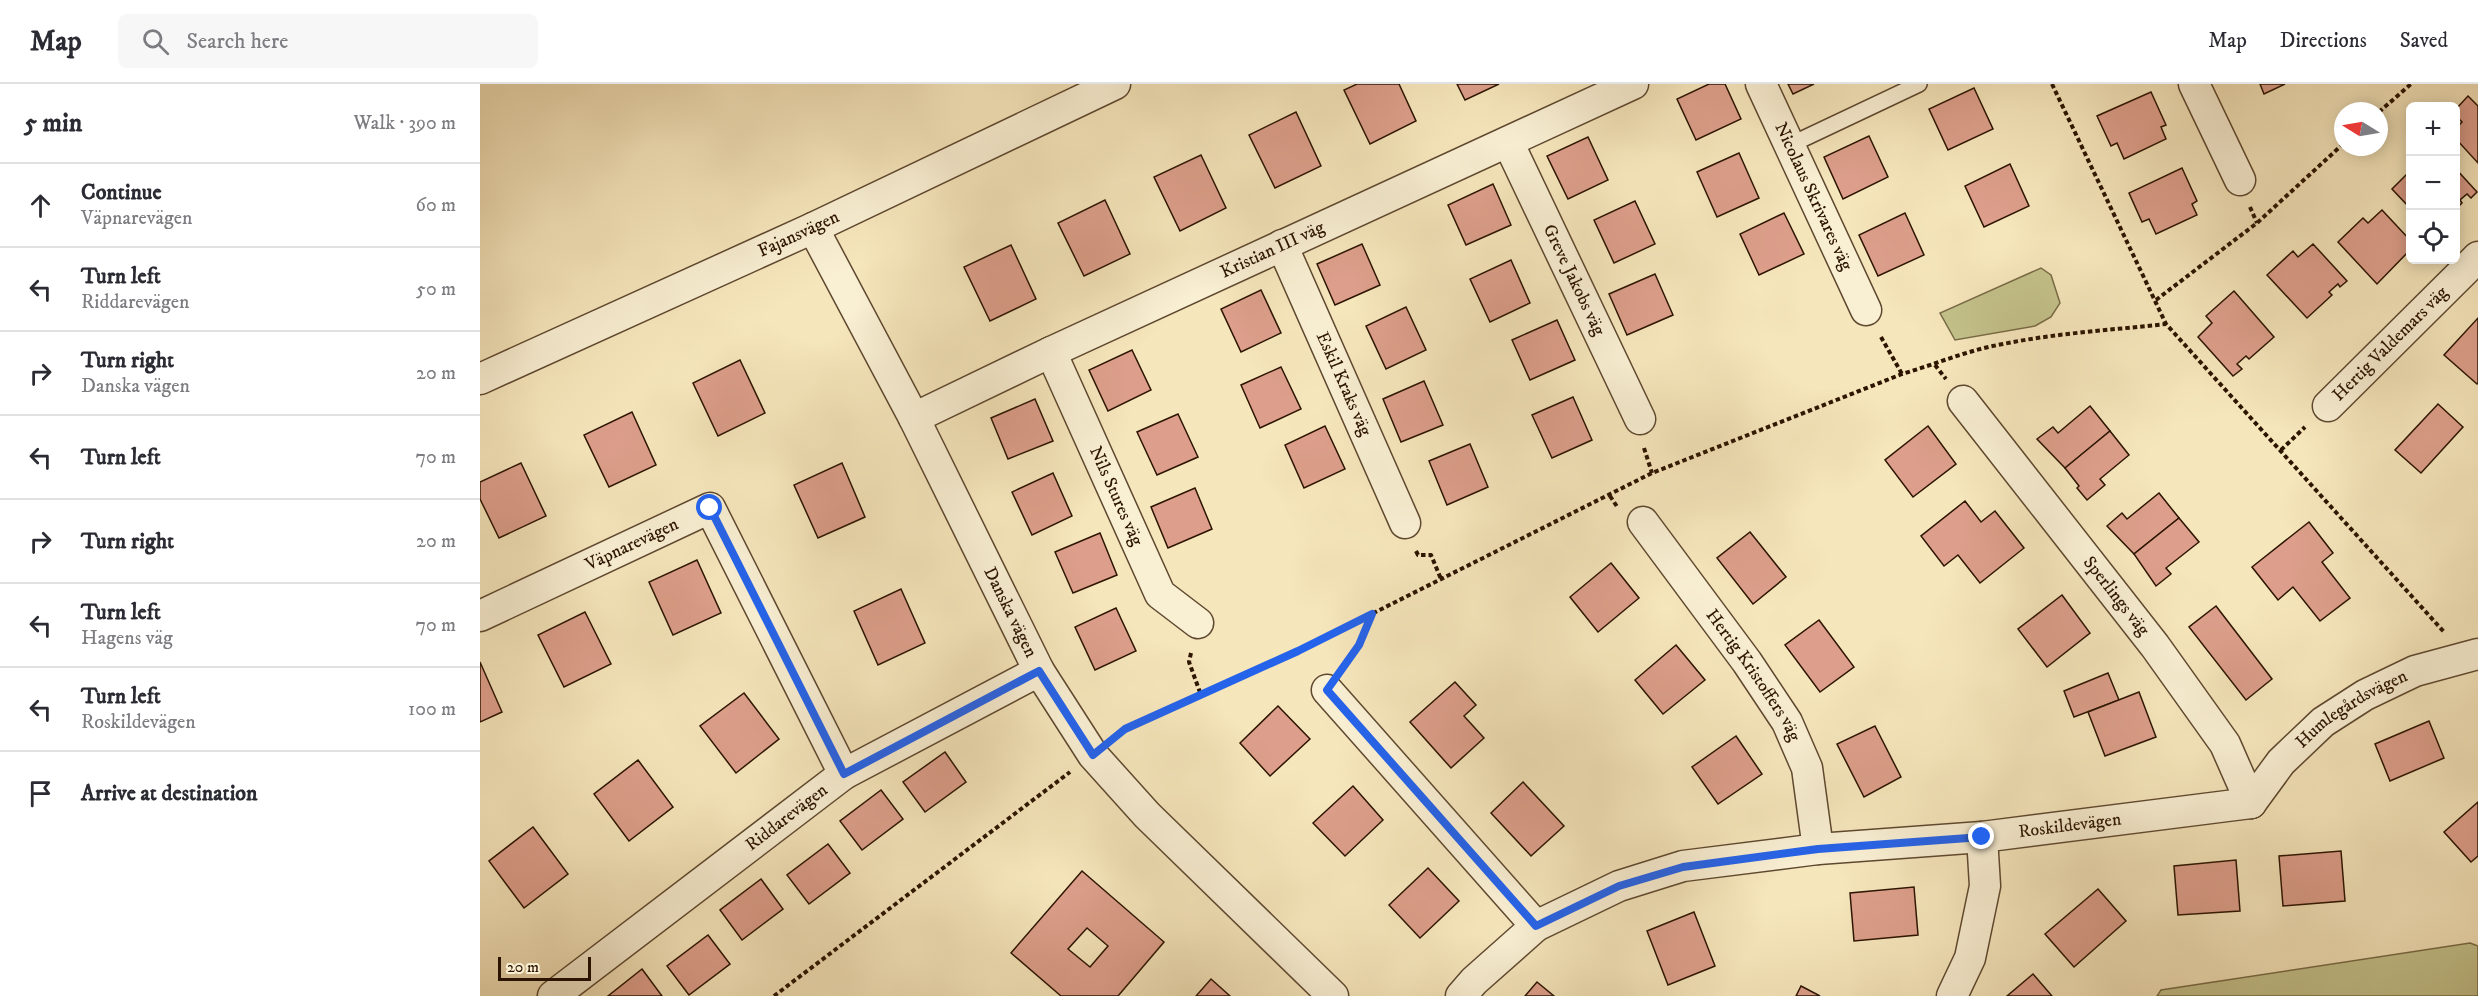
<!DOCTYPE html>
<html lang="en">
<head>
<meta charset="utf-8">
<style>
  :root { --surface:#fff; --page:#f7f7f7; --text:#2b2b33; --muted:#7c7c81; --line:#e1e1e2 }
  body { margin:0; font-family:"IM FELL DW Pica",serif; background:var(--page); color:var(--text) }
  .controls { position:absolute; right:18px; top:18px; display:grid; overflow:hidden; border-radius:9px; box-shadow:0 3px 15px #0003 }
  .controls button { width:54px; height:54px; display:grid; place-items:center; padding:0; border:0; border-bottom:2px solid var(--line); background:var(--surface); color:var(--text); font:30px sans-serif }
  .compass { position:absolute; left:1854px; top:18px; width:54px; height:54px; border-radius:50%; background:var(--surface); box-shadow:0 3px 15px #0003; rotate:281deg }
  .scale { position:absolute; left:18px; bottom:15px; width:93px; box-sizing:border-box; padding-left:6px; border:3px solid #2c1400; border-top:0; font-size:16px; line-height:21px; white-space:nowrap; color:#2c1400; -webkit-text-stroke:4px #f9efd3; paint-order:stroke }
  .stop { position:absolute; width:18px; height:18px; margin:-14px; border:4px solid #2563eb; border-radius:50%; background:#fff }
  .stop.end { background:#2563eb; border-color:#fff; box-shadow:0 2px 6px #0008 }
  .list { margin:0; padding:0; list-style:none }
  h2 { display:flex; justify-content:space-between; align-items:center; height:78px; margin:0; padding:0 24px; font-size:26px }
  h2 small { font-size:20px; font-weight:400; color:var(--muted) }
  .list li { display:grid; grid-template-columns:39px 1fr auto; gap:18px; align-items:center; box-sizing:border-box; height:84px; padding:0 24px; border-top:2px solid var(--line) }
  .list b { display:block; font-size:22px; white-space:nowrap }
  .list p { margin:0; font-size:20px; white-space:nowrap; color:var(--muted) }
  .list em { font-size:20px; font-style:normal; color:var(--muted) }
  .icon { flex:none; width:33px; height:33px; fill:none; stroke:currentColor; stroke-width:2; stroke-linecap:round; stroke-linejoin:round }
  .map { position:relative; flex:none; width:1998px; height:912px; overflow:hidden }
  header { display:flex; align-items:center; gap:36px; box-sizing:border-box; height:84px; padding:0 30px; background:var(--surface); border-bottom:2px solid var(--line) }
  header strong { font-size:28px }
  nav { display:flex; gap:33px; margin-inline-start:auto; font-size:21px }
  .search { width:420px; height:54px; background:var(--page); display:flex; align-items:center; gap:15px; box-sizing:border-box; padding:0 21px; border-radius:9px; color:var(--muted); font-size:22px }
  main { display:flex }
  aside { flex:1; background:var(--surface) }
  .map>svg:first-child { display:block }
</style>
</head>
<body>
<header>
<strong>Map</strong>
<div class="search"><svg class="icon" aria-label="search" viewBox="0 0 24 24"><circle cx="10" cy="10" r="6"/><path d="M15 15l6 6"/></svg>Search here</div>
<nav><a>Map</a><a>Directions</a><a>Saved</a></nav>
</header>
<main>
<aside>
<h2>5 min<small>Walk · 390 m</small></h2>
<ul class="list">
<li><svg class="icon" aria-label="ahead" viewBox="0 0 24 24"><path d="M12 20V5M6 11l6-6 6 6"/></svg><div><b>Continue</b><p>Väpnarevägen</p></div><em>60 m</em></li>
<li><svg class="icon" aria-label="left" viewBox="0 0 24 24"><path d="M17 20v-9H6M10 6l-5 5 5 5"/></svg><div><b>Turn left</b><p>Riddarevägen</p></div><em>50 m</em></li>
<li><svg class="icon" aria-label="right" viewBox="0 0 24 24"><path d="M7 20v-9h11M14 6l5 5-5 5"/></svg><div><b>Turn right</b><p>Danska vägen</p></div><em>20 m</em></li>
<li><svg class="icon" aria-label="left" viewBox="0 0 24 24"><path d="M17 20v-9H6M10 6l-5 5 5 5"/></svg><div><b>Turn left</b></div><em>70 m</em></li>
<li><svg class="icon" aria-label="right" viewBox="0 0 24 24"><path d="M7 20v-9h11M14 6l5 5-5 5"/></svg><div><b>Turn right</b></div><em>20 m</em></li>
<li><svg class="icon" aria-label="left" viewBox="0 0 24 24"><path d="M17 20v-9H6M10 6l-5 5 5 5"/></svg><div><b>Turn left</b><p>Hagens väg</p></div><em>70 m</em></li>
<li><svg class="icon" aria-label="left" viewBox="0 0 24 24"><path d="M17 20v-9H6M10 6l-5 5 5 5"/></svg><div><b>Turn left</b><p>Roskildevägen</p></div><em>100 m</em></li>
<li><svg class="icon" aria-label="arrive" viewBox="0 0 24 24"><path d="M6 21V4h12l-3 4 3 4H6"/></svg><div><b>Arrive at destination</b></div></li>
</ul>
</aside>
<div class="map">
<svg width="1998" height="912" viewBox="0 0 1998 912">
  <rect width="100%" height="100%" fill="#f6e6bc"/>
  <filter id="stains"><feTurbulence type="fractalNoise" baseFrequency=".00333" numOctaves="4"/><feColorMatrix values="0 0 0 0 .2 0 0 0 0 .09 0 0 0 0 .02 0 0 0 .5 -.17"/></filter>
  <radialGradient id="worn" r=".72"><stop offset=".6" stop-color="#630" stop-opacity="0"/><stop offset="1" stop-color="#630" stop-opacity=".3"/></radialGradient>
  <g fill="#c4c28b" stroke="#786b46" stroke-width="1.5">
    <polygon points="1561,184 1571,191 1580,219 1571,233 1555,242 1475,256 1460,229"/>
    <polygon points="1990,859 1998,862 1998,912 1677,912 1681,906"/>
  </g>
  <g fill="#dd9f8b" stroke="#2c1400" stroke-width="1.5" fill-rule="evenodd">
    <polygon points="877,0 919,0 936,37 890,60 864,6"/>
    <polygon points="977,0 1019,0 985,16"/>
    <polygon points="1229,0 1245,0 1261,35 1216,56 1197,15"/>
    <polygon points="1308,0 1334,0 1313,10"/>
    <polygon points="1780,0 1805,0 1784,10"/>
    <polygon points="1494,4 1513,45 1468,66 1449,25"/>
    <polygon points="1671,8 1686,41 1681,43 1686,55 1644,75 1637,59 1631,62 1617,32"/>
    <polygon points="1988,12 1998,22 1998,79 1976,55 1976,44 1982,38 1976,32 1976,25"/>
    <polygon points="816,28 841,82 795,104 769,51"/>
    <polygon points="1389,52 1408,93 1363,115 1344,73"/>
    <polygon points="1108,53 1128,96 1088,115 1067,72"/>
    <polygon points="1259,69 1279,114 1237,133 1217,88"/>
    <polygon points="721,71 746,124 700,147 674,93"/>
    <polygon points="1530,80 1549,122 1504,143 1485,102"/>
    <polygon points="1702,84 1717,117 1712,120 1717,131 1676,150 1669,135 1662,138 1649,109"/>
    <polygon points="1976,85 1997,108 1991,114 1987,110 1980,116 1982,119 1976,125"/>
    <polygon points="1930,87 1930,124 1912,105"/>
    <polygon points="1013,100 1031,141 986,161 968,121"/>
    <polygon points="625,116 650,170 604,192 578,139"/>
    <polygon points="1155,117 1175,160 1134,179 1114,136"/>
    <polygon points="1902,126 1930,156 1930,168 1929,167 1897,200 1858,158 1883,134 1888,139"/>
    <polygon points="1304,129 1324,170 1279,191 1260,150"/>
    <polygon points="1425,129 1444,171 1398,192 1379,151"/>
    <polygon points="882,160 900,201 855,221 837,180"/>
    <polygon points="1833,160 1867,197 1860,203 1858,200 1849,208 1852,211 1827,234 1787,191 1813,167 1818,173"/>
    <polygon points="531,161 556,215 510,237 484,183"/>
    <polygon points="1031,176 1050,219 1010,238 990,195"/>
    <polygon points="1175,190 1193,231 1147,251 1129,210"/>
    <polygon points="781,206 801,249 761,268 741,225"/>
    <polygon points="1754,207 1794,253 1769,275 1766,272 1757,280 1762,285 1753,292 1718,253 1732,239 1726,232"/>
    <polygon points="926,223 946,266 906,285 886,242"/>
    <polygon points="1998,234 1998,299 1997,300 1964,271"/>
    <polygon points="1077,236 1095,276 1050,296 1032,256"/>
    <polygon points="652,266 671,306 628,327 609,286"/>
    <polygon points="260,276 285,329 238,352 213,299"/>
    <polygon points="801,283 821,325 780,344 761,301"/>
    <polygon points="944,297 963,341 921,358 903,315"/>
    <polygon points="1093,313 1112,356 1072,374 1052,331"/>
    <polygon points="555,315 573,357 528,375 511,334"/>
    <polygon points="1958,320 1983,343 1941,389 1915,366"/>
    <polygon points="1610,322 1630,347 1585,384 1557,355 1573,343 1578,349"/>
    <polygon points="152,328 176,381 129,403 104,351"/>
    <polygon points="698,330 718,373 677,391 657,348"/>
    <polygon points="845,342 865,385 824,404 805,361"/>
    <polygon points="1448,342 1476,380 1433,413 1405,376"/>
    <polygon points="1630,347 1649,371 1620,395 1625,401 1607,416 1597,404 1599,402 1585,384"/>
    <polygon points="990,360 1008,403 967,421 949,377"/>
    <polygon points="41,379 66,432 19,454 0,415 0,398"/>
    <polygon points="362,379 385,433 338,454 314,401"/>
    <polygon points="573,389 592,432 552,451 532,408"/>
    <polygon points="715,404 732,445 688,464 671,423"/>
    <polygon points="1679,409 1699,434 1654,470 1627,442 1642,429 1647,435"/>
    <polygon points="1485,417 1501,438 1515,427 1544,464 1500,499 1478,471 1464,482 1441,452"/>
    <polygon points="1699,434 1719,458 1686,484 1691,490 1676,502 1654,470"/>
    <polygon points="1829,438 1853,469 1842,478 1870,514 1840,537 1813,503 1798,516 1772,483"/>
    <polygon points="1270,448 1306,493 1273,520 1237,474"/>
    <polygon points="620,449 637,491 593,509 575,468"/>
    <polygon points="217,476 241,529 193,551 169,498"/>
    <polygon points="1131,479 1159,514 1118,548 1090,513"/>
    <polygon points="421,505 445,559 398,581 374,527"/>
    <polygon points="1582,511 1610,549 1567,583 1538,545"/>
    <polygon points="1736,522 1792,595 1766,616 1709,543"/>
    <polygon points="636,524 656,567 615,586 595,543"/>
    <polygon points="105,528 131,580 84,603 58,551"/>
    <polygon points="1339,536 1374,583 1340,608 1305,561"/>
    <polygon points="1196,561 1225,596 1183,630 1155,596"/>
    <polygon points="0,578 22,628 0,638"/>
    <polygon points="1628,589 1639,616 1594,633 1584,607"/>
    <polygon points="975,598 996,621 984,632 1004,654 971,684 930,638"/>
    <polygon points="1659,608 1676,653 1625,672 1608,628"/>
    <polygon points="264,609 299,655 256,689 220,642"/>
    <polygon points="798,622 830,655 790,692 760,659"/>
    <polygon points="1949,637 1964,674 1910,697 1895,660"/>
    <polygon points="1395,642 1421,693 1384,713 1357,660"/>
    <polygon points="1256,652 1282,690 1238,720 1212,683"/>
    <polygon points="465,668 486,698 445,728 423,698"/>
    <polygon points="158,676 193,723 149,757 114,710"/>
    <polygon points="1043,698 1084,742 1051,772 1011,729"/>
    <polygon points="873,702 903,736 865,772 833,739"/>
    <polygon points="401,706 423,735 382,766 360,737"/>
    <polygon points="1998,718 1998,772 1991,778 1964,748"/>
    <polygon points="53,743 88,790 44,824 9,777"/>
    <polygon points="348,760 370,789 329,820 307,791"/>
    <polygon points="1861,767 1865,817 1803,822 1799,772"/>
    <polygon points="1756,776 1760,827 1698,831 1694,782"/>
    <polygon points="948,784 979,817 940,854 909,821"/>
    <path d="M602 787 684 858 638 912H581L531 869ZM607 844 628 862 610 883 588 865Z"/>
    <polygon points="281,795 303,825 262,856 240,826"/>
    <polygon points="1434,803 1438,851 1374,857 1370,809"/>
    <polygon points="1618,805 1646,837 1594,883 1565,850"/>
    <polygon points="1214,828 1235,882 1188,901 1167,847"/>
    <polygon points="228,851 250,880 209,911 187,882"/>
    <polygon points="162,885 182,912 128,912"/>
    <polygon points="1553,890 1572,912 1527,912"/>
    <polygon points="731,895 750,912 716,912"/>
    <polygon points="1057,898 1074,912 1045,912"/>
    <polygon points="1321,902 1340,912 1316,912"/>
  </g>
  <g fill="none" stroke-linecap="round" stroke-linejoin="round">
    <g stroke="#5e482f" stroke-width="18">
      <polyline id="lane" points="1310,61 1439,0"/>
    </g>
    <g stroke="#5e482f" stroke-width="33">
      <g id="street">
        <path id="s1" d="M1281 0 1386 226"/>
        <polyline points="1714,0 1760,96"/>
        <path id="s2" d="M1028 58 1160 335"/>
        <path id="s3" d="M333 144 434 334 559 587 613 671 667 731 853 912"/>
        <path id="s4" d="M802 161 925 439"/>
        <path id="s5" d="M571 268 680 510 718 539"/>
        <path id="s6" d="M0 295 333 144 635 0"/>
        <path id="s7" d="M1483 317 1675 562 1745 660 1771 719"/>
        <path id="s8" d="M1848 322 1998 173"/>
        <path id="s9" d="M434 334 571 268 1153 0"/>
        <path id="s10" d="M1163 438 1267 578 1307 638 1327 684 1338 765"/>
        <path id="s11" d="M0 532 230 424 364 690"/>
        <polyline points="847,606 1056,842"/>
        <path id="s12" d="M1771 719 1801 678 1843 638 1885 611 1935 587 1998 570"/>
        <path id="s13" d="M73 912 364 690 559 587"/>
        <path id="s14" d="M981 912 994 897 1056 842 1139 802 1203 782 1338 765 1502 753 1771 719"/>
        <polyline points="1472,912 1490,874 1505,802 1502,753"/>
      </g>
    </g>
    <g stroke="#2c1400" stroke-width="4" stroke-dasharray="4.5 3" stroke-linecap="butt">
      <polyline points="1572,0 1686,240 1964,548"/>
      <polyline points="1899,28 1931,0"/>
      <polyline points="1770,123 1777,139"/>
      <polyline points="1676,216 1777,139 1863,60"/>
      <polyline points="1401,253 1422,290"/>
      <polyline points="1455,281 1466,295"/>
      <polyline points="1164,364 1172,389"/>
      <polyline points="1801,366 1825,343"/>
      <polyline points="1130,412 1138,424"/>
      <polyline points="936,467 938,471 951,471 961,495"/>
      <polyline points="711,569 709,578 721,611"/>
      <polyline points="865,581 879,561 892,530"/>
      <path d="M636 652 645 645 818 567 1172 389 1422 290C1456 280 1488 266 1523 260 1577 249 1632 246 1686 240"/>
      <polyline points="294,912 590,688"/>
    </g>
    <use href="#lane" stroke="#f9efd3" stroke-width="15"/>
    <use href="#street" stroke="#f9efd3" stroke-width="30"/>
  </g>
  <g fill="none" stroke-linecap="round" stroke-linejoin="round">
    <polyline stroke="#2563eb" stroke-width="8" points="230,424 364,690 559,587 613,671 645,645 818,567 892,530 879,561 847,606 1056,842 1139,802 1203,783 1338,765 1502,753"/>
  </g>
  <g text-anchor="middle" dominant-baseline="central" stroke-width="4.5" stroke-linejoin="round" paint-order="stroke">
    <g font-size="18" fill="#2c1400" stroke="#f9efd3">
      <text stroke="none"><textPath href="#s1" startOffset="124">Nicolaus Skrivares väg</textPath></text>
      <text stroke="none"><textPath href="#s6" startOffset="350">Fajansvägen</textPath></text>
      <text stroke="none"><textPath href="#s9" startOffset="396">Kristian III väg</textPath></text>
      <text stroke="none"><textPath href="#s2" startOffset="153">Greve Jakobs väg</textPath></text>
      <text stroke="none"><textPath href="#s8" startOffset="88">Hertig Valdemars väg</textPath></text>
      <text stroke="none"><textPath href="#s4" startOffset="152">Eskil Kraks väg</textPath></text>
      <text stroke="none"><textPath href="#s5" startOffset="158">Nils Stures väg</textPath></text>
      <text stroke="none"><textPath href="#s11" startOffset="168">Väpnarevägen</textPath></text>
      <text stroke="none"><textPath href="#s7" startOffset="248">Sperlings väg</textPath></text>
      <text stroke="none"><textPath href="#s3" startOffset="432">Danska vägen</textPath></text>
      <text stroke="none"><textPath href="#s10" startOffset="189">Hertig Kristoffers väg</textPath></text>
      <text stroke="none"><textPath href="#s12" startOffset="140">Humlegårdsvägen</textPath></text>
      <text stroke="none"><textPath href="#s13" startOffset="294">Riddarevägen</textPath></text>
      <text stroke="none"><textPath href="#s14" startOffset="651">Roskildevägen</textPath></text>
    </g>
  </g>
  <rect width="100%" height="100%" filter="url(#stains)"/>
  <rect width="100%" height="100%" fill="url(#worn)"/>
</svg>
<div class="controls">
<button>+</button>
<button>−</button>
<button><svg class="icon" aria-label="locate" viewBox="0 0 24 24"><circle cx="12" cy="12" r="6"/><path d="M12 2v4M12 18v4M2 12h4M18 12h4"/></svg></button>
</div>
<svg class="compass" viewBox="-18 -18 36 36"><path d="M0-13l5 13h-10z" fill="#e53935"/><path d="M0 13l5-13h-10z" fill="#7c7c81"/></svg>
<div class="scale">20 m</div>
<div class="stop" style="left:230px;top:424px"></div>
<div class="stop end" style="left:1502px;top:753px"></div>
</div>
</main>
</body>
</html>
